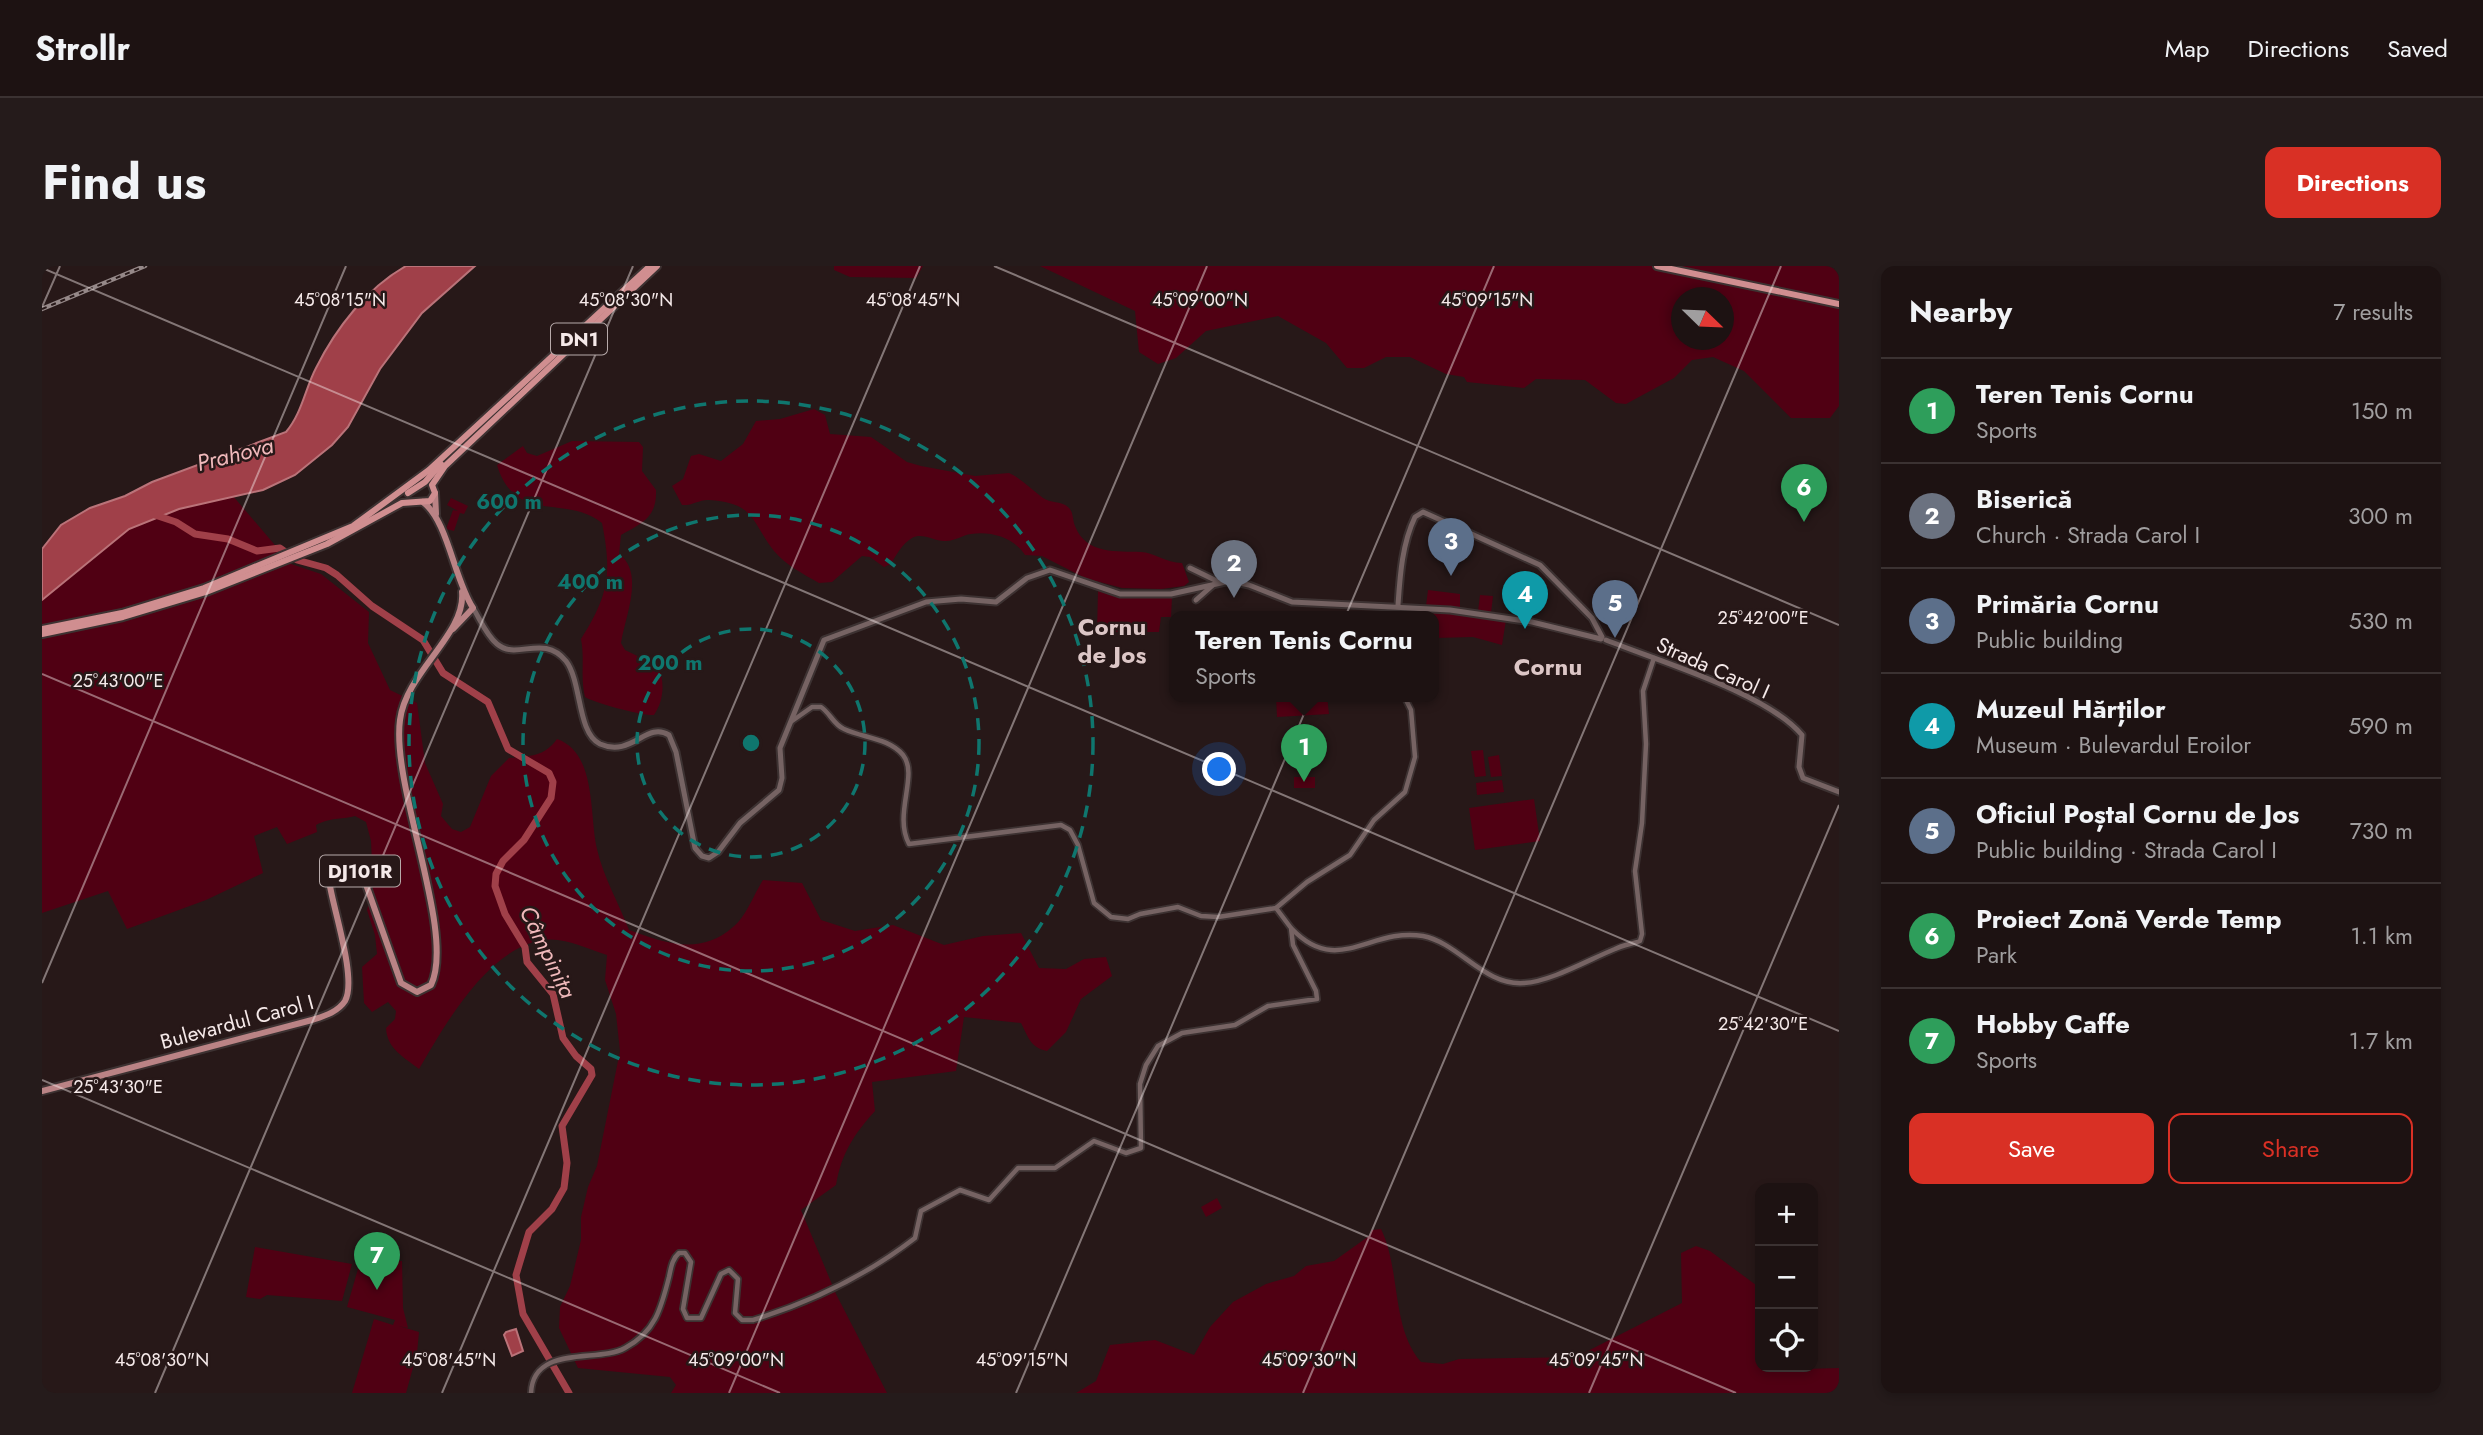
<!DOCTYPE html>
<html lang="en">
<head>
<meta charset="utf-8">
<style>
  :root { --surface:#1d1212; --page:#251b1b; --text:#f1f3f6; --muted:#a09e9f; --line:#3b3232; --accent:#d93025 }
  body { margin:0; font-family:Jost,sans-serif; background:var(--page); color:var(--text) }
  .controls { position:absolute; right:21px; bottom:21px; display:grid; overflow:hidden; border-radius:14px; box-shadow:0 4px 10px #0003 }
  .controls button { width:63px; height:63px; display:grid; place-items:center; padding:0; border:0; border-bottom:2px solid var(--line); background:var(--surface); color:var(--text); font:35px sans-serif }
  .compass { position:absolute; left:1629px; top:21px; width:63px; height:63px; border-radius:50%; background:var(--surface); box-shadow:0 4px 10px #0003; rotate:113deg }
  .you { position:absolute; left:1178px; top:504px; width:24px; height:24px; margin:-18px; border:5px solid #fff; border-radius:50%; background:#1a73e8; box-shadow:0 0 0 10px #1a73e833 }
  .badge { display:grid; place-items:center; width:46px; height:46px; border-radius:50%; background:var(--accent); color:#fff; font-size:23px; font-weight:700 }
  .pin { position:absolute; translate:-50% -58px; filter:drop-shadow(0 2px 4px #0008) }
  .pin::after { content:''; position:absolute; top:37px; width:24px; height:21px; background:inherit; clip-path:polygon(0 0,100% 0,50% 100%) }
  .popup { position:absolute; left:1127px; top:345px; width:270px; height:91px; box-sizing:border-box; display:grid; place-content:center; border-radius:14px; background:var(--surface); filter:drop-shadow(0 2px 5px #0005); font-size:23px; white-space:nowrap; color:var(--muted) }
  .popup b { font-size:26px; color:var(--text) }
  .popup::after { content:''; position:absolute; left:50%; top:100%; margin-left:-14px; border:14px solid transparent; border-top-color:var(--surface) }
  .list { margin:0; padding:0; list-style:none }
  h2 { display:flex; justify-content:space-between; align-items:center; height:91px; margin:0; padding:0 28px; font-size:30px }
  h2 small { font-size:23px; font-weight:400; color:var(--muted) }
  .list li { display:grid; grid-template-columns:46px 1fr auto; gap:21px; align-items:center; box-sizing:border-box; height:105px; padding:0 28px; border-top:2px solid var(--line) }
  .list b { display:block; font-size:26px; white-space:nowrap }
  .list p { margin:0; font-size:23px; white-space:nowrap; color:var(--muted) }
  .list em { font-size:23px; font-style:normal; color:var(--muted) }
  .actions { display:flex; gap:14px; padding:21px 28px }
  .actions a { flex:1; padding:16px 0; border:2px solid var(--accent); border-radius:14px; text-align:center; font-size:24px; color:var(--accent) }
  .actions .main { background:var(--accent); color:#fff }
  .icon { flex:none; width:38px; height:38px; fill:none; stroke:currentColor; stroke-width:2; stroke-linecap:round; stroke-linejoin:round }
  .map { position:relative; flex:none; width:1797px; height:1127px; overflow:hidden; border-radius:14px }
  header { display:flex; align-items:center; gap:42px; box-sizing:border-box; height:98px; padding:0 35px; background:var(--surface); border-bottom:2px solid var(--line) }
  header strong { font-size:33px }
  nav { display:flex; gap:38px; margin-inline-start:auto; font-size:24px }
  .intro { display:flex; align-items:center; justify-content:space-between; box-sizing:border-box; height:168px; padding:0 42px }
  h1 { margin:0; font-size:49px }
  .button { padding:18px 32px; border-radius:14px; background:var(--accent); color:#fff; font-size:24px; font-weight:700 }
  main { display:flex; gap:42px; padding:0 42px }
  aside { flex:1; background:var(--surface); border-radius:14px; box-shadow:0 4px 10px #0003 }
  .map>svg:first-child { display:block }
</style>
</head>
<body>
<header>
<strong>Strollr</strong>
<nav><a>Map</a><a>Directions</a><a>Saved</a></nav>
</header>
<div class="intro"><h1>Find us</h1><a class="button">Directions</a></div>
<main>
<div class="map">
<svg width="1797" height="1127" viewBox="0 0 1797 1127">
  <rect width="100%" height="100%" fill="#271818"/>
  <g fill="#500013" fill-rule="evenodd">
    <polygon points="792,0 881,0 874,12 808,11 792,4"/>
    <path d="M998 0H1797V140L1788 152H1749L1702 105 1671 91 1650 94 1632 112 1584 138 1574 137 1543 114 1494 113 1482 122 1425 116 1422 111 1404 108 1368 91H1344L1322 102H1305L1284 77 1236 50 1164 65 1134 92 1116 98 1097 86 1093 45ZM1640 32H1682V74H1640Z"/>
    <path d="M772 143 783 149 788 168 829 171 865 196 879 200 933 210 967 207C979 212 990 224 1001 232 1008 237 1019 235 1026 241 1032 246 1030 253 1033 260 1044 289 1076 285 1099 286 1111 286 1124 297 1140 297L1147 316 1142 320 1119 323 1080 322 1043 312 1000 290 983 289C972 272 950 265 929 268 920 269 912 276 902 275 892 275 880 266 870 272 860 278 854 289 849 298L842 301 828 291 820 290 790 316 777 317C761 308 744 299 732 285 709 256 714 237 667 234 658 233 650 240 640 239L630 220 641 213 649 190 657 188 679 195 701 178 714 155 738 153Z"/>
    <path d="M530 175 597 176 601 181 600 205 614 224C615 252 600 257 579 269L577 288C603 307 583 351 579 377L583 384 616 400C623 415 622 435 612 449 600 450 553 437 543 431 538 411 543 394 539 373 567 329 570 307 560 257 524 228 473 259 455 199L481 180 485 187 495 190Z"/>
    <path d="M191 230 249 298 279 308 327 346 326 377 348 424 375 437 383 497 401 538 399 550 410 563 419 566 428 561 449 510 467 492C488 490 502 491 515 473 555 487 547 549 555 583 561 610 577 638 587 664 623 677 658 690 691 661 704 651 712 628 721 614L760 617 779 654 813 665 851 659 902 679 941 670 979 667 997 702 1024 703 1042 693 1064 691 1070 710 1039 733 1024 766 1005 785C989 782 986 771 979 757L922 751 914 805 830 816 833 845C812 868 799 888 794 919L759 944 794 1028 845 1127H629L634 1119 628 1111 536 1102 517 1062 518 1041 528 1020 539 974V951L546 921 555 900 578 785 574 748 563 714 565 689C545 683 523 671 502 674 446 681 403 759 377 803 362 791 345 783 344 762L353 753 354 745 346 736 330 746 322 737 320 701 335 688 333 669 325 644 331 620 329 575 324 556 313 550C297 554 290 551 274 559L275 566 245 578 235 561 212 570 221 607 164 634 85 663 66 625 0 647V334L87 263 137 243Z"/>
    <polygon points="409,232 426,240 422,248 418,247 412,265 404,263 411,244 416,245 405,239"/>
    <polygon points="1386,324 1418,328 1418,343 1384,340"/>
    <polygon points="1056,325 1078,332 1130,331 1129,351 1119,351 1117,366 1055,366"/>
    <polygon points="1438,329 1451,330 1449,347 1436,346"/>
    <polygon points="1378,342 1464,354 1460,379 1431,371 1392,372 1392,350 1379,350"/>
    <polygon points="1234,430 1285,430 1287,448 1235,451"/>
    <polygon points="1441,484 1444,510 1433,511 1429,485"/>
    <polygon points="1457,489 1460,510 1449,511 1446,491"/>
    <rect x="1252" y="511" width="21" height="11"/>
    <polygon points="1460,514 1462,526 1435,529 1434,517"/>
    <polygon points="1492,533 1498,575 1433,584 1427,542"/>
    <polygon points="1175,932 1180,942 1164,951 1159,941"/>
    <path d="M1339 963C1359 1004 1349 1062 1379 1096L1401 1098 1417 1093 1534 1091 1640 1037 1639 987 1654 980 1668 985 1718 1022V1101H1729L1730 1104 1797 1102V1127H1018H1034L1054 1115 1068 1079 1113 1074 1152 1089 1168 1061 1191 1036 1224 1018 1252 1010 1264 1000 1292 995 1327 970 1330 964Z"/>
    <polygon points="213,981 310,998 300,1035 225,1029 218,1033 204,1031"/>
    <polygon points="360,995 361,1042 366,1062 357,1060 377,1066 375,1087 364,1127 310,1127 332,1053 351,1059 353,1054 305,1041 318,996"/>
  </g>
  <g fill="#a04049" stroke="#ba7379" stroke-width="2">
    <path d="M364 0H433L380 47 338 103 306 161 290 179 253 209 221 224 137 243 87 263 0 334V283L19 259 48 242 83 230 110 216 244 166C260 147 263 123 274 102 294 62 325 22 364 0Z"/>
    <polygon points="474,1063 481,1085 470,1090 462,1069 464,1066"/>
  </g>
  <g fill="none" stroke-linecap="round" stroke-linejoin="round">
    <polyline stroke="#a04049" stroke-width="7" points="110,248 134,256 153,268 186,273 215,285 238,282 255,294 284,302 295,309 330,340 381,374 401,407 446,436 466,483 507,507 511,516 509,532 482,574 461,595 454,608 453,620 463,648 483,681 485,696 511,728 521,772 534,790 549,803 550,809 520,860 525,897 522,922 510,943 487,966 474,1009 481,1048 527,1127"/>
    <g stroke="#3d3232" stroke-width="8">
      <g id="tertiary">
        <path d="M750 455 770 441H779C788 447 792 459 802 463 821 472 847 472 861 489 877 509 851 548 867 578L1019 559 1028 564 1036 579 1052 637 1069 651 1086 653 1098 648 1136 641 1159 650 1176 651 1234 642 1265 616 1308 589 1332 554 1363 526 1373 491 1369 444 1362 430"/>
        <path d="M1250 663C1296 711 1328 661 1381 670 1417 677 1442 720 1482 717 1508 716 1548 693 1573 683 1581 679 1590 678 1598 675L1600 668 1593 605 1600 557 1604 478 1601 425 1612 392"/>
        <path d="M489 1127C491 1078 557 1097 583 1082 613 1066 619 1043 627 1011 629 1002 630 993 637 987H643L649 996 641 1043 645 1052H659L679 1008 687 1004 696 1013 693 1047 700 1054H711C769 1036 825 1009 873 972L879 945 918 924 947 934 976 902H1013L1052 875 1084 887 1099 882 1098 818 1104 799 1116 780 1140 767 1193 759 1226 740 1275 733 1274 725 1251 679 1249 662 1234 642"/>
      </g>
    </g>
    <g stroke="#3d3232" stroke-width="9">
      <g id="secondary">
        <polyline points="1148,302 1177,316"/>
        <polyline points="1154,334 1171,319"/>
        <path d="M1356 339C1358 310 1360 278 1373 251L1381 246 1498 299 1550 352 1560 371"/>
        <path d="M431 342C438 353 444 369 455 378 475 395 501 367 524 395 540 416 535 467 558 478 590 492 604 455 627 469L634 486 653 582 660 590 667 592 676 586 698 557 737 524 740 512 738 482 782 374 884 336 919 333 954 336 985 312 1008 304 1078 328H1129L1188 315 1207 319 1250 336 1408 344 1490 356 1559 373"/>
        <path d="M1564 374C1616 395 1725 427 1760 469L1757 501 1761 512 1797 526"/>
      </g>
    </g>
    <g stroke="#3d3232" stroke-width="10">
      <g id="primary">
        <polyline points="393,227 394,248"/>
        <path d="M381 236C406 255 412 313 431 342L411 363"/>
        <path d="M0 825 270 754C282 750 296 746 303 735 315 714 292 645 288 620L292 607 302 600 314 602 321 610 359 717 375 726 389 719C414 667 349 521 358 454 364 406 424 368 420 326"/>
      </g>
    </g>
    <g stroke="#3d3232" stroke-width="10">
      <g id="trunk">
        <polyline points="1615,0 1797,38"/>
        <polyline points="366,227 383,216 399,198"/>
        <polyline points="0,363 80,347 162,322 311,260 387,204 608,0"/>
        <polyline points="0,368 81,351 164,326 285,278 360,237 388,235 393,227 390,219 403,200 615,0"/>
      </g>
    </g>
    <use href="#tertiary" stroke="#766363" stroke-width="4.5"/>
    <use href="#secondary" stroke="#766363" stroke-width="5"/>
    <use href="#primary" stroke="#ba8385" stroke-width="6"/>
    <use href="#trunk" stroke="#d08e90" stroke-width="6"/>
    <g stroke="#958888" stroke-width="4.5">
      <polyline id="rail" points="0,43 103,0"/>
    </g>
    <use href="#rail" stroke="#271818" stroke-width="2" stroke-dasharray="5" stroke-linecap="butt"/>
  </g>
  <path fill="none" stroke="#f5e9e9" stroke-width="2" stroke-opacity="0.45" d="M952 0 1797 359M0 2 1797 765M0 41 18 0M0 408 1694 1127M0 717 304 0M0 814 738 1127M113 1127 591 0M400 1127 878 0M687 1127 1165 0M974 1127 1452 0M1261 1127 1739 0M1547 1127 1797 539"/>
  <g fill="none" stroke="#0f766e" stroke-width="3.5" stroke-dasharray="12 9">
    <circle cx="709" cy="477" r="114"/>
    <circle cx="709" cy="477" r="228"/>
    <circle cx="709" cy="477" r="342"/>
  </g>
  <g text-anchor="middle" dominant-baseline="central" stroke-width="5" stroke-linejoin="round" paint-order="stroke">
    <g fill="#271818" stroke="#b7aaaa" stroke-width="2">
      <rect x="509" y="57.5" width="56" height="31" rx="5"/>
      <rect x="278" y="589.5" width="80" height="31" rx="5"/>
    </g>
    <g font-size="19" font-weight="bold" fill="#f5e9e9">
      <text x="537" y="73">DN1</text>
      <text x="318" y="605">DJ101R</text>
    </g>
    <g font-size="21" fill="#f5e9e9" stroke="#271818">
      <text transform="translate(1671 402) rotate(24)">Strada Carol I</text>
      <text transform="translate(195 756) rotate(-15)">Bulevardul Carol I</text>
    </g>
    <g font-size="23" font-style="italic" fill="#f0b9bb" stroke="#271818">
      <text transform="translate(193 188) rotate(-14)">Prahova</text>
      <text transform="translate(506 686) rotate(64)">Câmpinița</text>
    </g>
    <g font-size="24" font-weight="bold" fill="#dcc6c6" stroke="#271818">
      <text x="1070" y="360">Cornu<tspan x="1070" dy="28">de Jos</tspan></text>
      <text x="1506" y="400">Cornu</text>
    </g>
  </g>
  <g font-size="18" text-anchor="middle" fill="#f5e9e9" stroke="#271818" stroke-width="5" stroke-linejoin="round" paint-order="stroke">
    <text x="298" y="40">45°08'15"N</text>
    <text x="584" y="40">45°08'30"N</text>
    <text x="871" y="40">45°08'45"N</text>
    <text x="1158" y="40">45°09'00"N</text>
    <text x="1445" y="40">45°09'15"N</text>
    <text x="1721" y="358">25°42'00"E</text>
    <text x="76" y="421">25°43'00"E</text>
    <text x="1721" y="764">25°42'30"E</text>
    <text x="76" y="827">25°43'30"E</text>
    <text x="120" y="1100">45°08'30"N</text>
    <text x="407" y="1100">45°08'45"N</text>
    <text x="694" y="1100">45°09'00"N</text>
    <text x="980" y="1100">45°09'15"N</text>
    <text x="1267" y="1100">45°09'30"N</text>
    <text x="1554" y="1100">45°09'45"N</text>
  </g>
  <circle cx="709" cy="477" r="10" fill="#0f766e" stroke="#271818" stroke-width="3.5"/>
  <g font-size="21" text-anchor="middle" font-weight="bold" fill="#0f766e" stroke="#271818" stroke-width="5" stroke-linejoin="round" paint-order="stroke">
    <text x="467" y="243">600 m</text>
    <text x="548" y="323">400 m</text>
    <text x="628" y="404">200 m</text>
  </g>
</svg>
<div class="controls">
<button>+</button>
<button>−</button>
<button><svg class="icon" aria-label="locate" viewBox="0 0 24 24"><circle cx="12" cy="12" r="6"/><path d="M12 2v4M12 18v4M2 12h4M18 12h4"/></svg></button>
</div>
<svg class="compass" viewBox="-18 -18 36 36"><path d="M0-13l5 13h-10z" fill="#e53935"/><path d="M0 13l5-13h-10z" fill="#a09e9f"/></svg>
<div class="you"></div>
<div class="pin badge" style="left:1262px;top:516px;background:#2e9e5b">1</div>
<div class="popup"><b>Teren Tenis Cornu</b>Sports</div>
<div class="pin badge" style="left:1192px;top:332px;background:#6b7280">2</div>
<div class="pin badge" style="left:1409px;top:310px;background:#5c6f8a">3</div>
<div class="pin badge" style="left:1483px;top:363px;background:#0f9aa8">4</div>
<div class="pin badge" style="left:1573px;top:372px;background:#5c6f8a">5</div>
<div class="pin badge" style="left:1762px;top:256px;background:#2e9e5b">6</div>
<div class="pin badge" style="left:335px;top:1024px;background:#2e9e5b">7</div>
</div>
<aside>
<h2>Nearby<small>7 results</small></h2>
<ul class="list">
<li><span class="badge" style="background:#2e9e5b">1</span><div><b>Teren Tenis Cornu</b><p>Sports</p></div><em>150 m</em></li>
<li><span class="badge" style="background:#6b7280">2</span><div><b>Biserică</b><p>Church · Strada Carol I</p></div><em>300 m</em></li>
<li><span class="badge" style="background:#5c6f8a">3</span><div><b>Primăria Cornu</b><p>Public building</p></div><em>530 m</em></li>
<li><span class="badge" style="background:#0f9aa8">4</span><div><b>Muzeul Hărților</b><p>Museum · Bulevardul Eroilor</p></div><em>590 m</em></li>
<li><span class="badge" style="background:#5c6f8a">5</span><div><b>Oficiul Poștal Cornu de Jos</b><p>Public building · Strada Carol I</p></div><em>730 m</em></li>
<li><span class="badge" style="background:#2e9e5b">6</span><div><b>Proiect Zonă Verde Temp</b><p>Park</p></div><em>1.1 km</em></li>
<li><span class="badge" style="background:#2e9e5b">7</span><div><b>Hobby Caffe</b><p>Sports</p></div><em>1.7 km</em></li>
</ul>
<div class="actions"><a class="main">Save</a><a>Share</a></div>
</aside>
</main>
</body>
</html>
